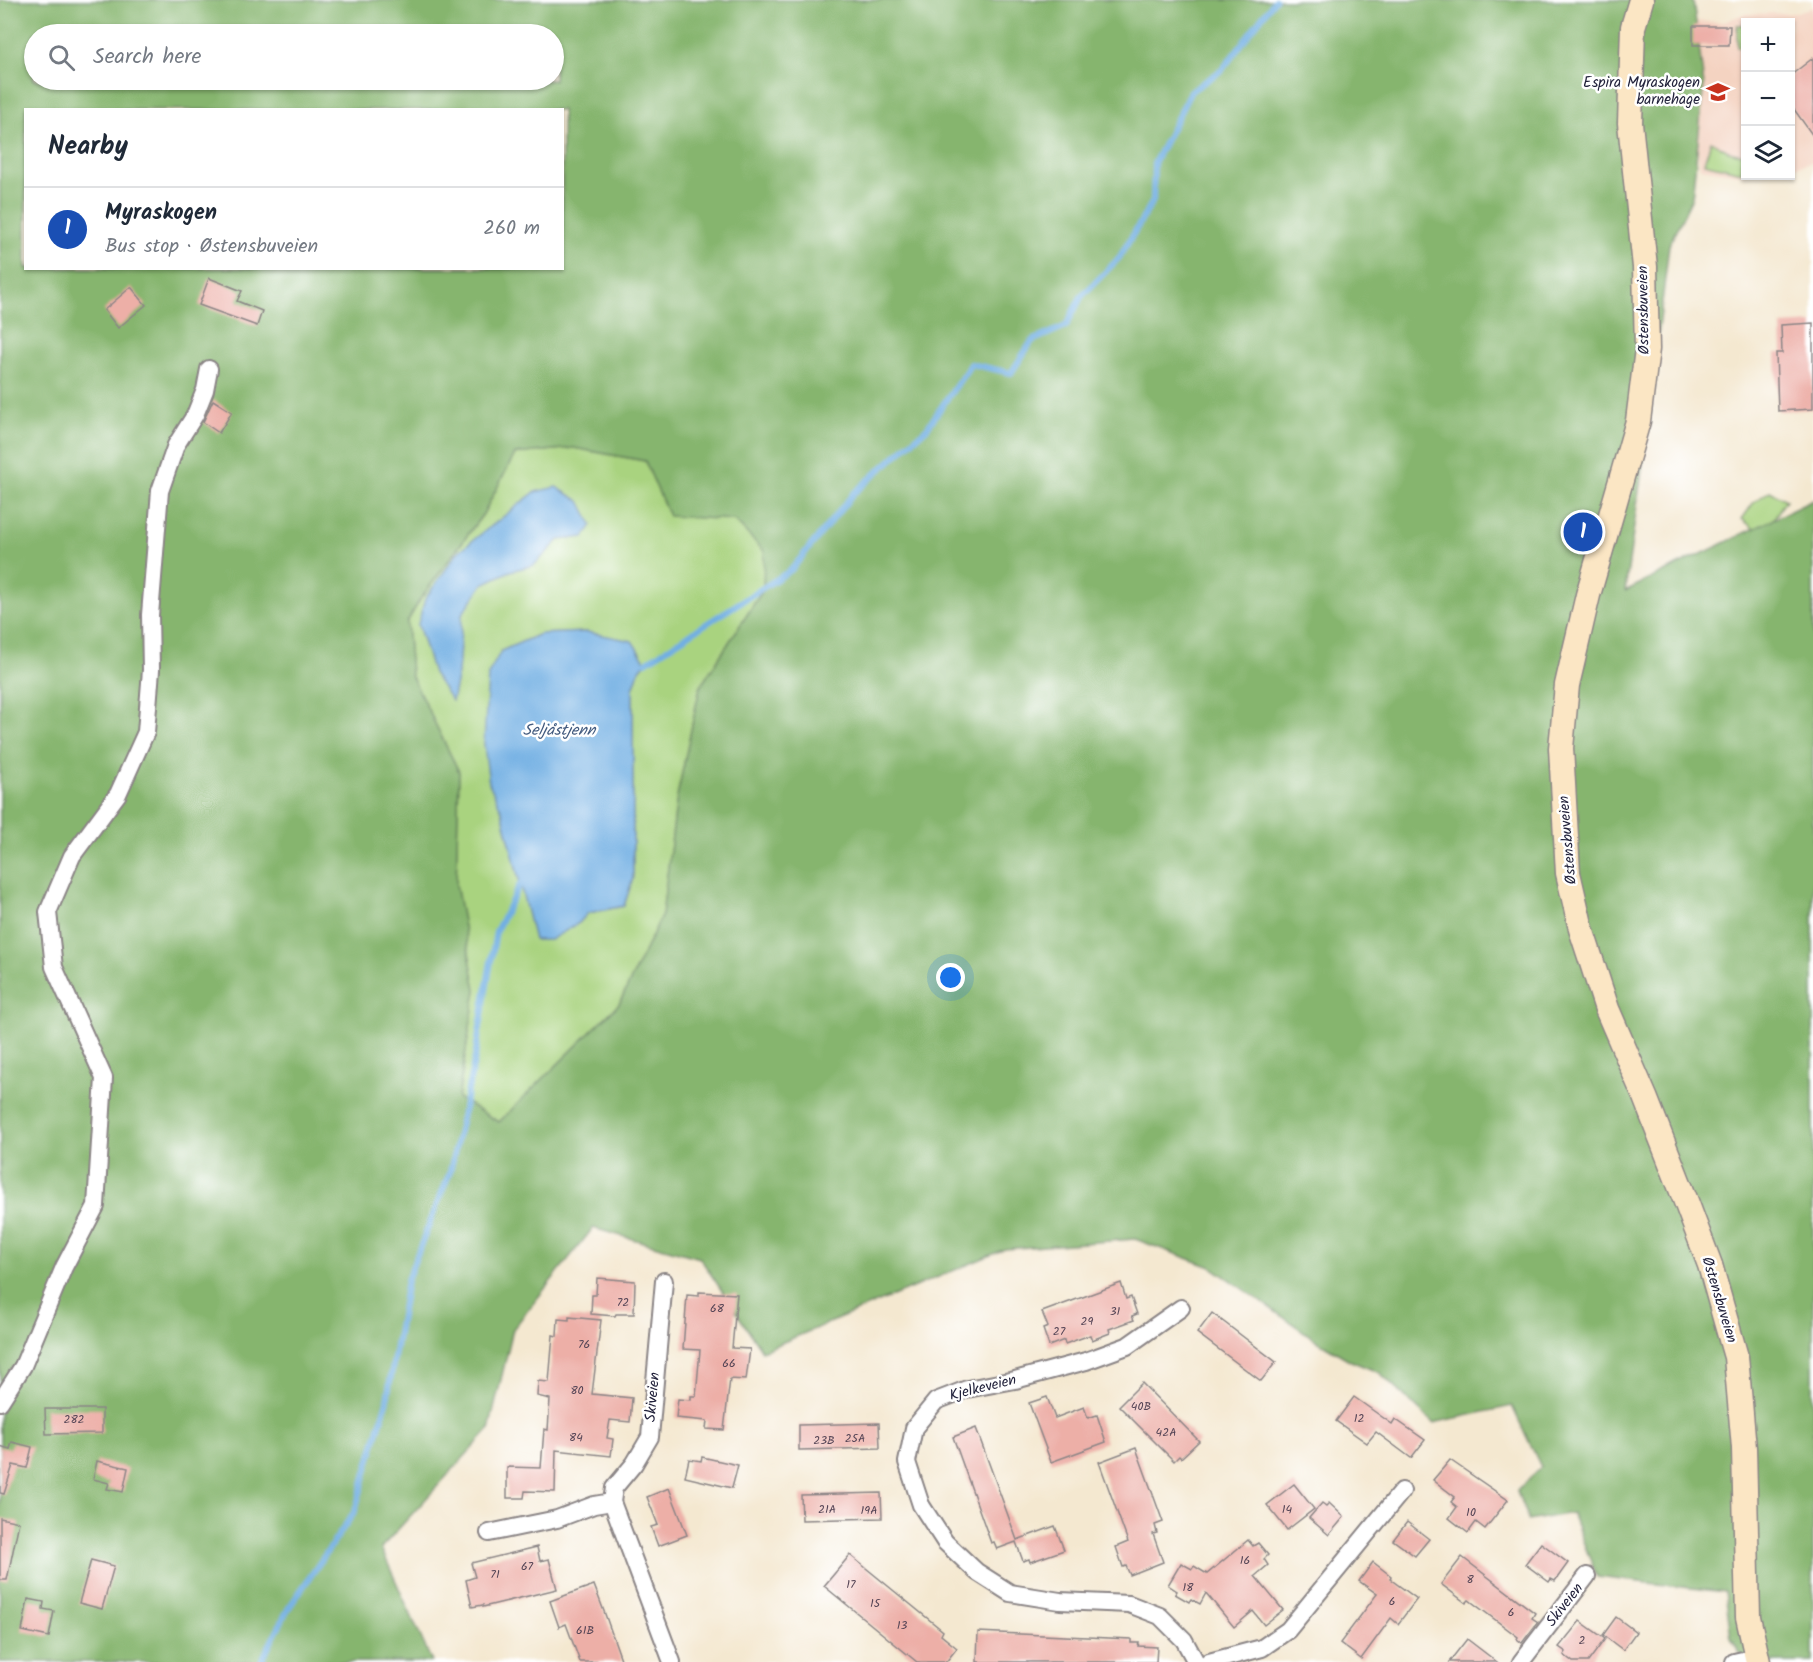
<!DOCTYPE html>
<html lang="en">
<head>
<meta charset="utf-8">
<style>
  :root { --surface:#fff; --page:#f2f2f3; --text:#1f2937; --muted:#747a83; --line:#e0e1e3; --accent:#c8321e }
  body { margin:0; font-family:Kalam,sans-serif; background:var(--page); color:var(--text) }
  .controls { position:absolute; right:18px; top:18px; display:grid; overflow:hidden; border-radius:0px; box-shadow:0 2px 4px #0004 }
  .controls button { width:54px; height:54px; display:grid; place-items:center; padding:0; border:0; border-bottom:2px solid var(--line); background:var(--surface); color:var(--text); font:30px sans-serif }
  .you { position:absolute; left:951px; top:978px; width:21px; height:21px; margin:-15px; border:4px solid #fff; border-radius:50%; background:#1a73e8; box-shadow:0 0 0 9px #1a73e833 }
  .badge { display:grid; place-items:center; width:39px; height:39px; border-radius:50%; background:var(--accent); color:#fff; font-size:20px; font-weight:700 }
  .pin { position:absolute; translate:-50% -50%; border:3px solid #fff; box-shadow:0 2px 6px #0006 }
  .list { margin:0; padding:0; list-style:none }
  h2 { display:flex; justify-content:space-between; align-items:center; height:78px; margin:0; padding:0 24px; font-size:26px }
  h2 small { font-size:20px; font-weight:400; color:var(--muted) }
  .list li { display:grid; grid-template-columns:39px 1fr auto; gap:18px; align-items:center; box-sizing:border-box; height:84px; padding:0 24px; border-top:2px solid var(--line) }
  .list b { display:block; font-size:22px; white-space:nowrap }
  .list p { margin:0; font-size:20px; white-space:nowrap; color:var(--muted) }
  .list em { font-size:20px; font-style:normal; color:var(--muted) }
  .icon { flex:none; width:33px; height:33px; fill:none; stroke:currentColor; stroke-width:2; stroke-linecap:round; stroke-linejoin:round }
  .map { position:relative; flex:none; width:1813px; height:1662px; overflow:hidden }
  .search { position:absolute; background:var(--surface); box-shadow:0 2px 4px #0004; left:24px; top:24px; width:540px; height:66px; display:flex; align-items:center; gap:15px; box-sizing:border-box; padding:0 21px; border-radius:33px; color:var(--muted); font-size:22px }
  .panel { position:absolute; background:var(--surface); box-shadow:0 2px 4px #0004; left:24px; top:108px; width:540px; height:162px; border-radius:0px }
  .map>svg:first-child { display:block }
</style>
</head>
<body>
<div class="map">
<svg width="1813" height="1662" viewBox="0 0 1813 1662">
  <rect width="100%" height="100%" fill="#fff"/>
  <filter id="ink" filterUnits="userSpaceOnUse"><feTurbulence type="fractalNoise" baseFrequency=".0167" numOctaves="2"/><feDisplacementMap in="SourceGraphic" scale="12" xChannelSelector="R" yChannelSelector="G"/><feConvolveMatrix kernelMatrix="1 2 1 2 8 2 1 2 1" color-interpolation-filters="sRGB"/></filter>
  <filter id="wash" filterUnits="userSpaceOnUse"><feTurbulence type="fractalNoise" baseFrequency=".008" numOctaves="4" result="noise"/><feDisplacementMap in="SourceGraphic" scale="24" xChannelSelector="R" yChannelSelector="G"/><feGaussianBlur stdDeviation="1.35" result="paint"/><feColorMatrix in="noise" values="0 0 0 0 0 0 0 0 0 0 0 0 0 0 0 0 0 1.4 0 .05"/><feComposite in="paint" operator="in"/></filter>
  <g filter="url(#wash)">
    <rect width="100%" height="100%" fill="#f4e8d0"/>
    <polygon fill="#f4d3c1" points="1813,7 1813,162 1791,168 1790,22 1746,22 1745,175 1700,168 1681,21 1725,22 1743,14 1794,13"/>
    <g fill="#a9d37f" stroke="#667a5d" stroke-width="1.5" fill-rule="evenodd">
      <rect x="1737" y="25" width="8" height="22"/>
      <polygon points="1711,141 1728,151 1743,154 1742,172 1704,163"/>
      <path d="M574 448 645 461 669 515 734 520 765 551 763 590 700 687 677 797 662 915 619 1004 499 1122 458 1099 476 990 456 885 459 772 411 675 407 622 421 598 483 514 515 454ZM580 501 559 540 534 565 510 571 483 584 462 614 458 673 452 700 433 673 418 624ZM587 632 646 662 639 671 633 689V878L624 906 588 913 579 923 520 884 502 811 501 651 540 634Z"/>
      <polygon points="1770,491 1786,500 1774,518 1756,540 1752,527 1742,519 1754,502"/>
    </g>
    <path fill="#86b56e" stroke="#546c54" stroke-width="1.5" fill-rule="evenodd" d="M0 0H1693L1704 85 1692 198 1669 245 1642 469 1625 591 1813 500V1662H1745L1731 1638 1725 1592 1597 1577 1572 1513 1528 1521 1517 1491 1541 1467 1512 1406 1433 1423 1380 1373 1351 1361 1319 1342 1211 1267 1135 1239 1005 1249 762 1351 700 1258 593 1228 513 1329 489 1430 381 1548 432 1662H0ZM34 34H554V80H34ZM26 110H562V268H26ZM574 448 645 461 669 516 734 520 764 551 763 590 700 687 677 797 662 915 619 1004 499 1122 458 1098 476 990 456 885 459 772 411 675 407 622 421 598 483 514 515 454Z"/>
    <g fill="#71afe3" stroke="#4a688f" stroke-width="1.5">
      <polygon points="556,487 580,501 592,525 584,537 559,540 534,565 510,571 483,584 462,614 458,673 452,701 433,673 418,624 425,599 458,552 535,492"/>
      <polygon points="587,632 632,641 646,662 639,671 633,689 633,878 624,906 588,913 579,923 550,940 534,940 502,811 489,783 484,744 488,675 501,651 540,634"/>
    </g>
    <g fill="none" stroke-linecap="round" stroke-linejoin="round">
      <g stroke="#71afe3" stroke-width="6">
        <polyline points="646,662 791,570 854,493 927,428 971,364 1011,373 1032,341 1066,326 1081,297 1119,258 1153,201 1154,163 1191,91 1222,70 1275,0"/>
        <polyline points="261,1662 288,1609 355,1511 387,1400 407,1280 450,1172 475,1057 496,931 520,884"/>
      </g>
    </g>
    <g id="blocks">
      <g fill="#edafa7">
        <polygon points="1693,26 1730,26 1729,45 1693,45"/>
        <polygon points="1813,58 1813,136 1791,105 1791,75"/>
        <polygon points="209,278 242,291 237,301 262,311 257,326 199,305"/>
        <polygon points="131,287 146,305 118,328 104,310"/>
        <polygon points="1813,323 1813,409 1778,411 1776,353 1782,353 1781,325"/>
        <polygon points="213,400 232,412 219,433 203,422"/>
        <polygon points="597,1278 635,1281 634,1314 616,1314 615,1316 591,1314 592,1295 596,1295"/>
        <polygon points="1121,1283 1126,1299 1131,1297 1137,1314 1132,1316 1134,1320 1109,1329 1110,1333 1092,1340 1090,1335 1065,1344 1064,1340 1049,1346 1043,1329 1048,1327 1042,1312"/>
        <polygon points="699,1292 737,1294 732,1348 750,1349 746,1380 730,1379 724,1430 706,1429 707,1421 676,1418 678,1399 691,1400 691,1396 696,1396 700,1350 683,1349 687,1295 699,1296"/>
        <polygon points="1212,1313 1276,1362 1261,1381 1197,1333"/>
        <polygon points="569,1317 601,1320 592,1394 632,1398 630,1422 610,1420 607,1438 613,1439 611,1456 556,1450 555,1492 525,1491 524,1498 507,1498 507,1467 541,1468 544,1429 548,1430 550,1399 537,1396 538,1381 549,1382 553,1335 557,1336 558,1319 569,1320"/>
        <polygon points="1142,1383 1199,1441 1181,1458 1179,1456 1174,1461 1119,1406"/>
        <polygon points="1047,1397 1055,1418 1084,1407 1088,1418 1097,1415 1106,1442 1051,1462 1029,1403"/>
        <polygon points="1354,1397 1392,1424 1395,1419 1425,1440 1411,1458 1376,1432 1367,1443 1336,1421"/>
        <polygon points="45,1409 102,1409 102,1433 46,1434"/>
        <polygon points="879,1423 880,1448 799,1450 799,1425"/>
        <polygon points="976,1428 1017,1540 1055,1526 1064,1550 1030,1562 1029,1559 1023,1561 1016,1542 997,1549 994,1542 991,1543 953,1437"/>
        <polygon points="12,1442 32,1447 27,1468 13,1465 4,1494 0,1493 0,1446 10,1449"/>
        <polygon points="1136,1448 1163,1522 1155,1525 1157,1533 1153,1534 1163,1562 1130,1575 1126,1566 1123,1567 1116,1547 1128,1542 1099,1462"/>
        <polygon points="702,1457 738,1465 732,1488 685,1477 689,1459 701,1461"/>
        <polygon points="1450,1460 1508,1500 1485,1529 1476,1522 1468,1533 1449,1518 1457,1507 1451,1502 1455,1497 1433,1480"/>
        <polygon points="97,1461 128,1468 123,1492 107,1489 109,1483 93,1479"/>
        <polygon points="1294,1484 1314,1509 1287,1530 1267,1505"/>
        <polygon points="669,1488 687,1535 658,1546 651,1527 658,1525 647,1497"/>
        <polygon points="881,1493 882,1518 802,1520 801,1495"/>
        <polygon points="1322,1503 1326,1506 1329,1503 1344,1517 1329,1535 1309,1518"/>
        <polygon points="0,1518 19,1522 7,1580 0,1580"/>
        <polygon points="1407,1522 1429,1539 1415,1556 1393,1540"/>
        <polygon points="1248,1540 1253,1546 1258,1543 1268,1555 1264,1559 1268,1565 1255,1576 1283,1610 1264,1625 1253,1611 1234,1627 1206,1593 1200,1604 1191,1599 1189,1602 1175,1594 1177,1591 1168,1585 1181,1563 1192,1569 1194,1566 1207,1574"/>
        <polygon points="1541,1543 1568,1563 1555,1581 1551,1579 1549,1582 1525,1564"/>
        <polygon points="537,1547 540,1561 549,1559 557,1589 483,1607 483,1605 472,1607 466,1580 475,1577 471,1563"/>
        <polygon points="850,1555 943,1631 941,1635 957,1648 946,1662 917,1662 824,1586"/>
        <polygon points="1462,1557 1535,1613 1532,1618 1538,1622 1522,1643 1517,1639 1518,1637 1469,1600 1466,1603 1441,1584"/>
        <polygon points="91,1560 114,1566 102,1609 79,1603"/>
        <polygon points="1373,1562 1391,1576 1390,1579 1417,1599 1398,1624 1391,1618 1361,1659 1340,1643 1377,1594 1359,1581"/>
        <polygon points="594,1585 605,1614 622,1662 580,1662 566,1624 559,1627 550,1601"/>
        <polygon points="28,1599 44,1602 43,1609 54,1611 49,1637 22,1631"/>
        <polygon points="1616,1617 1636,1632 1623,1650 1603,1635"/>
        <polygon points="1580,1621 1605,1639 1588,1662 1573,1662 1564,1655 1566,1652 1559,1647"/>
        <polygon points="978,1632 1131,1639 1131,1643 1139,1643 1138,1646 1157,1647 1156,1662 977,1662"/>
        <polygon points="1467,1639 1497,1662 1449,1662"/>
      </g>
    </g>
  </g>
  <g filter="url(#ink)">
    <use href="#blocks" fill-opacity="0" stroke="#8b8586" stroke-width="1.5"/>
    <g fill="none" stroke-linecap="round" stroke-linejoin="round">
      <g stroke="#8b8586" stroke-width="20">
        <g id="minor">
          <polyline points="664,1281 650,1437 634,1464 614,1488 612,1502 672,1662"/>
          <polyline points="1181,1308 1127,1346 1086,1361 1015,1380 967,1389 936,1401 914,1428 907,1462 921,1505 945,1542 977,1572 1010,1593 1060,1601 1129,1604 1160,1616 1184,1640 1196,1662"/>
          <polyline points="0,1402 23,1366 64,1267 96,1206 104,1078 54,967 48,912 72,856 118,794 146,732 151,670 150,615 160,491 176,445 195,415 205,390 209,369"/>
          <polyline points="489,1533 557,1519 594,1505 612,1502"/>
          <polyline points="1209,1662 1262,1648 1288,1630 1402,1491"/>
          <polyline points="1521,1662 1587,1576"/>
          <polyline points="1734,1662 1756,1657"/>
        </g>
      </g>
      <g stroke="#8b8586" stroke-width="27">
        <polyline id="secondary" points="1641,0 1633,27 1630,123 1645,267 1647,349 1638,421 1588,595 1567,685 1561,748 1568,873 1581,929 1607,1009 1645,1097 1687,1204 1710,1265 1736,1357 1744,1448 1748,1617 1758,1662"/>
      </g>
      <use href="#minor" stroke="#fff" stroke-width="16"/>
      <use href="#secondary" stroke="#fbe6c4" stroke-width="24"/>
    </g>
  </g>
  <defs>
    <g id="school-bare" transform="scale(1.8)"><path d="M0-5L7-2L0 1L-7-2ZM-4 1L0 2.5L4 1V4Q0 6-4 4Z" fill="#c8321e" stroke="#fff" stroke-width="2.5" paint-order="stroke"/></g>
  </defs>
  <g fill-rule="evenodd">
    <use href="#school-bare" x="1718" y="92"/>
  </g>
  <g text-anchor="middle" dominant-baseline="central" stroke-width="5" stroke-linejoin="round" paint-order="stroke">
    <g font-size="12" fill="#554556">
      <text x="623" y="1302">72</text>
      <text x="717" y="1308">68</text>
      <text x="1115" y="1311">31</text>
      <text x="1087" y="1321">29</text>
      <text x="1059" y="1331">27</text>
      <text x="584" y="1344">76</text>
      <text x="729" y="1363">66</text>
      <text x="577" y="1390">80</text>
      <text x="1141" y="1406">40B</text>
      <text x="1359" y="1418">12</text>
      <text x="74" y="1419">282</text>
      <text x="1166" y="1432">42A</text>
      <text x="576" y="1437">84</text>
      <text x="855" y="1438">25A</text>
      <text x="824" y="1440">23B</text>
      <text x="827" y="1509">21A</text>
      <text x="1287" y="1509">14</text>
      <text x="869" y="1510">19A</text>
      <text x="1471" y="1512">10</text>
      <text x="1245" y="1560">16</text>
      <text x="527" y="1566">67</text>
      <text x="495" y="1574">71</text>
      <text x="1470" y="1579">8</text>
      <text x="851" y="1584">17</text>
      <text x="1188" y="1587">18</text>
      <text x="1392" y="1601">6</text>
      <text x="875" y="1603">15</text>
      <text x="1511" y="1612">6</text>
      <text x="902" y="1625">13</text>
      <text x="585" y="1630">61B</text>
      <text x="1582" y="1640">2</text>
    </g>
    <g font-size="15" fill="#22223b" stroke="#fff" text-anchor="end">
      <text x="1700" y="83">Espira Myraskogen<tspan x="1700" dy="17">barnehage</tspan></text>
    </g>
    <g font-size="15" fill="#22223b" stroke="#fff">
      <text transform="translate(1644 310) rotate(-91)">Østensbuveien</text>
      <text transform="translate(1568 840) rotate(-95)">Østensbuveien</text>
      <text transform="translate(1719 1300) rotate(73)">Østensbuveien</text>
      <text transform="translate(983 1388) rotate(-14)">Kjelkeveien</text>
      <text transform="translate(653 1397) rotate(-85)">Skiveien</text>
      <text transform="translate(1565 1605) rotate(-52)">Skiveien</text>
    </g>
    <g font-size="16" font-style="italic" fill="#425a7e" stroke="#fff">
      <text x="559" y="730">Seljåstjenn</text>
    </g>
  </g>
</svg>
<div class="controls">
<button>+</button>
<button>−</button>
<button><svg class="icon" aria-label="layers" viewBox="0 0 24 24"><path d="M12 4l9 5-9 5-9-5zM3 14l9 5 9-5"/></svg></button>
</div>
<div class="you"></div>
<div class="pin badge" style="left:1583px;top:532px;background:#1a4fb4">1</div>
<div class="search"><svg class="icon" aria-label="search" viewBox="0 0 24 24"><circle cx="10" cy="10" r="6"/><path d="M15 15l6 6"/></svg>Search here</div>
<section class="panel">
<h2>Nearby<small></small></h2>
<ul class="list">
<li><span class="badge" style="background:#1a4fb4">1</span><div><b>Myraskogen</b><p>Bus stop · Østensbuveien</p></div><em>260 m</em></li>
</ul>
</section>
</div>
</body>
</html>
